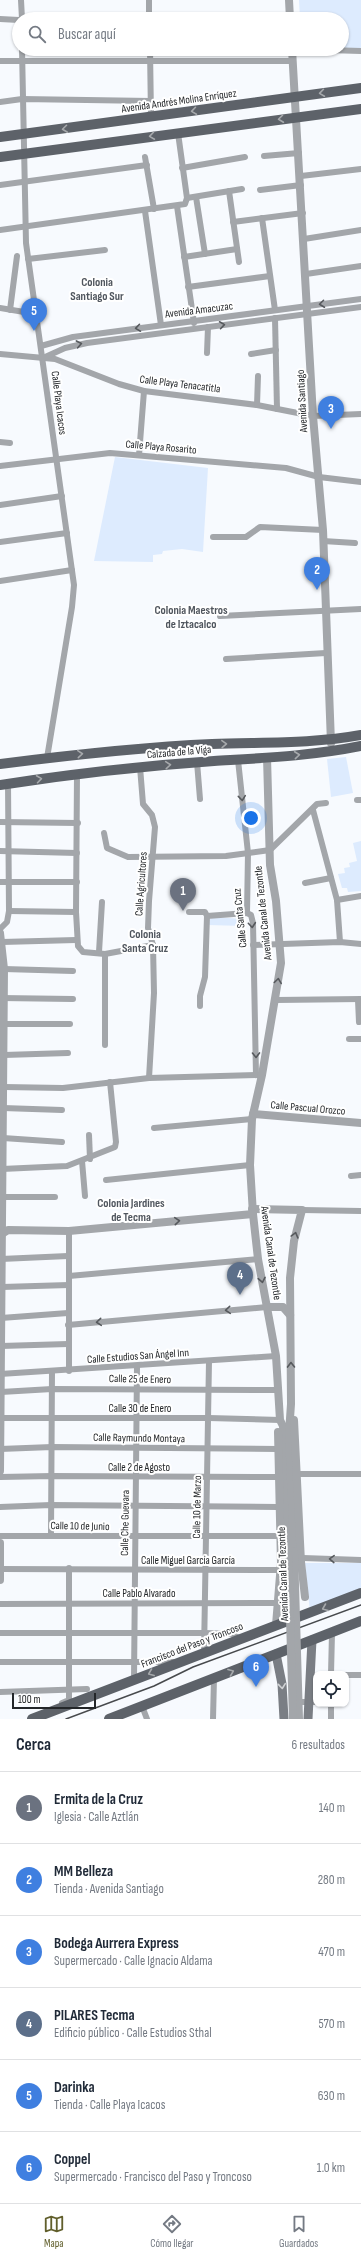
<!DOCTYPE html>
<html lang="es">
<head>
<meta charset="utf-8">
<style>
  :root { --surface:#fff; --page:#f2f2f3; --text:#1f2937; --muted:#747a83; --line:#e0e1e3; --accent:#615f2c }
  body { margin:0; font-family:"Sofia Sans Condensed",sans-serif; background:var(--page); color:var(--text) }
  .controls { position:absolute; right:12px; bottom:12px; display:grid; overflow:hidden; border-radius:8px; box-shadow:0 1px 3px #0004 }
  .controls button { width:36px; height:36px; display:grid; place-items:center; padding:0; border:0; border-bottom:1px solid var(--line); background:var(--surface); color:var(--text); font:20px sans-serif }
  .scale { position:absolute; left:12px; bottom:10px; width:84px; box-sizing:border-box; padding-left:4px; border:2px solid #232629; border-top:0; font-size:11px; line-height:14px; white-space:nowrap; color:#232629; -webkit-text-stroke:3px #fff; paint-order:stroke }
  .you { position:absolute; left:251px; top:818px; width:14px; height:14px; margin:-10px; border:3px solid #fff; border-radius:50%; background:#1a73e8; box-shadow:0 0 0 6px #1a73e833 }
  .badge { display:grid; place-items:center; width:26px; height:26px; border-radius:50%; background:var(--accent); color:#fff; font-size:13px; font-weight:700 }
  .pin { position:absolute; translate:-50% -33px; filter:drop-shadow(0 1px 2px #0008) }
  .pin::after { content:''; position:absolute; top:21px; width:14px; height:12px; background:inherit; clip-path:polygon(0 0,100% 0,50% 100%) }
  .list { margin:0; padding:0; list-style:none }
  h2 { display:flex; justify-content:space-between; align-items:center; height:52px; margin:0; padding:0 16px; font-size:17px }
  h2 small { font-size:13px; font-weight:400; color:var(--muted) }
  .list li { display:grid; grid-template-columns:26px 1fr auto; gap:12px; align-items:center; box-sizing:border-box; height:72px; padding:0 16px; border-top:1px solid var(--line) }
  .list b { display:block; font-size:15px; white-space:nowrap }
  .list p { margin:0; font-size:13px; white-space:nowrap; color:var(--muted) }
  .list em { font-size:13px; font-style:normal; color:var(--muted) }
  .icon { flex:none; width:22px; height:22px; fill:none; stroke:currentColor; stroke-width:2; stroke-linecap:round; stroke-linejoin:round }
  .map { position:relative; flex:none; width:361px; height:1719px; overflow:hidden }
  .search { position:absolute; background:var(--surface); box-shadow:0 1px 3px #0004; left:12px; right:12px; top:12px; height:44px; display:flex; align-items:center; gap:10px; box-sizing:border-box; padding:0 14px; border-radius:22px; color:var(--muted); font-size:15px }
  .sheet { height:484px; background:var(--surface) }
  nav { display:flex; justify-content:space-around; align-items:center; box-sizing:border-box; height:56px; border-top:1px solid var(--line); background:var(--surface); font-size:11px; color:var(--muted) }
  nav a { display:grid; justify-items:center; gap:2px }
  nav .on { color:var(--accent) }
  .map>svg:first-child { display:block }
</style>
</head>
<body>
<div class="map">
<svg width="361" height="1719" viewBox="0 0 361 1719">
  <rect width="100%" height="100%" fill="#f7fafe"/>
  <g fill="#ddebfe">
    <polygon points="299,0 361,0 361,50 342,49 342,19 300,19"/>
    <polygon points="115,457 208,468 203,552 182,549 163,551 162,554 153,555 153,562 94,561"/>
    <polygon points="346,757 353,793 331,797 327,759"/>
    <polygon points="361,841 361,891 348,892 347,888 342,888 338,874 345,873 344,868 350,867 349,863 357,861 353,843"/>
    <polygon points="213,917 243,919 244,926 208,925 209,920"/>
    <polygon points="305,1563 361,1563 361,1590 310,1612"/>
  </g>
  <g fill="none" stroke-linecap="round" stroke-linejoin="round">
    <g stroke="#a3a6aa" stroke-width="6">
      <polyline points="21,0 22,19"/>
      <polyline points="149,0 149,19"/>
      <polyline points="0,19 19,20"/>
      <polyline points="22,49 26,243 74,585 72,607 47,758"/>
      <polyline points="150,49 151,117"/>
      <polyline points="292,49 361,51"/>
      <polyline points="0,61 293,61"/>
      <polyline points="0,102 22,99 151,101"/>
      <polyline points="264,156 299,153"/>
      <polyline points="145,157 154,209"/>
      <polyline points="182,168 245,157"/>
      <polyline points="301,176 361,169"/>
      <polyline points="0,185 147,165"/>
      <polyline points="260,190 301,185"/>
      <polyline points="229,191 239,262"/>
      <polyline points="196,197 205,254"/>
      <polyline points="187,198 242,189"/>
      <polyline points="177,206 194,323"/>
      <polyline points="145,211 161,325"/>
      <polyline points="262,218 275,310"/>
      <polyline points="233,222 303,213"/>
      <polyline points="0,230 185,204 187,198 178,133"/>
      <polyline points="304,239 361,230"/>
      <polyline points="184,257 237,249"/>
      <polyline points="28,259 105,250"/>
      <polyline points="306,274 361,266"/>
      <polyline points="188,287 270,276"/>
      <polyline points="0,308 36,314"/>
      <polyline points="10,310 17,256"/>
      <polyline points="275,318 277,409"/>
      <polyline points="41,346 73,337 361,299"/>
      <polyline points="207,353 208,327"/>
      <polyline points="0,354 55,359 119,384 144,391 257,405 313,416 361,414"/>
      <polyline points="251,354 276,350"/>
      <polyline points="43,358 65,348 87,343 361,307"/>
      <polyline points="257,405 258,376"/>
      <polyline points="0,442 10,443"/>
      <polyline points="139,455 144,391"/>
      <polyline points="0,466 110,453 286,468 319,477 361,482"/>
      <polyline points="0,505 62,496"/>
      <polyline points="213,537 246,537 260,527 323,530"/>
      <polyline points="323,541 355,543"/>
      <polyline points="0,542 67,533"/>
      <polyline points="0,581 72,570"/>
      <polyline points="220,616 361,609"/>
      <polyline points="226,659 326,653"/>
      <polyline points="238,760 248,853 247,913 251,915 253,923 256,1075"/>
      <polyline points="197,762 200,799"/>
      <polyline points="140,767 143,804 152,815 155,827 149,901 148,928 153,945 154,993 149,1078"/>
      <polyline points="77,774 76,912 78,946 83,952 105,954 153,945"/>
      <polyline points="357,800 361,800"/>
      <polyline points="313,810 337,900 340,942"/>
      <polyline points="0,822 78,823"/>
      <polyline points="104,833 107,848 128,857 226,856 270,850 317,804 326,803"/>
      <polyline points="0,851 77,853"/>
      <polyline points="0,882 77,882"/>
      <polyline points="305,883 331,878"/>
      <polyline points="337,900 361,896"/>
      <polyline points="9,911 76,912"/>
      <polyline points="189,912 205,912 207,916"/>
      <polyline points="207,916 247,913"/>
      <polyline points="0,929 7,922 9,911 8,783"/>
      <polyline points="2,942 76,940"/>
      <polyline points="253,945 340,942 361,944"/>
      <polyline points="99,952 102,902"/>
      <polyline points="4,969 73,971"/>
      <polyline points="1,998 73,999"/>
      <polyline points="276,1000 361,999"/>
      <polyline points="358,1000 359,1022"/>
      <polyline points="200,1006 200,996 205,977 207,916"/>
      <polyline points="4,1024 70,1024"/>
      <polyline points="349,1039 361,1039"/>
      <polyline points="105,1045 105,954"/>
      <polyline points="4,1055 68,1053"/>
      <polyline points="4,1087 63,1088 149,1078 259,1075"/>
      <polyline points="3,1108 62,1110"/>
      <polyline points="154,1128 252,1119"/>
      <polyline points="89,1135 90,1159"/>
      <polyline points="3,1138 62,1142"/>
      <polyline points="82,1161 85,1196"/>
      <polyline points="2,1169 67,1166 115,1147 116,1142 110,1082"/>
      <polyline points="351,1176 361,1175"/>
      <polyline points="106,1180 250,1165"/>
      <polyline points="2,1197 55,1197"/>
      <polyline points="302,1210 361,1211"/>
      <polyline points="1,1259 68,1256"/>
      <polyline points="69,1276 258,1259"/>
      <polyline points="2,1287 69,1285"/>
      <polyline points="1,1318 68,1313"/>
      <polyline points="68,1325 267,1307"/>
      <polyline points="1,1346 68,1344"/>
      <polyline points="69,1371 69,1231"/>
      <polyline points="0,1374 276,1356"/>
      <polyline points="1,1392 52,1389 279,1390"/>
      <polyline points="1,1418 209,1418 280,1420"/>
      <polyline points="0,1449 52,1447 278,1449"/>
      <polyline points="298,1474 361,1474"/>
      <polyline points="0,1477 52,1476 278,1477"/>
      <polyline points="0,1507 51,1505 278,1507"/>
      <polyline points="51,1535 52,1371"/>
      <polyline points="0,1536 279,1536"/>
      <polyline points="303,1558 361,1560"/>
      <polyline points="0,1569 284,1570"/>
      <polyline points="0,1604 279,1603"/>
      <polyline points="0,1633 205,1633 232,1634 241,1639"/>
      <polyline points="204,1653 209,1361"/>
      <polyline points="0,1662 174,1662"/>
      <polyline points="331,1674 332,1633"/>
      <polyline points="346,1675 361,1675"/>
      <polyline points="134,1680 137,1366"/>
      <polyline points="0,1692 87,1689"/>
      <polyline points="295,1702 316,1702"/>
      <polyline points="62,1703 69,1700 69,1568"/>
      <polyline points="331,1704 331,1719"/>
      <polyline points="142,1706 147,1719"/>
      <polyline points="213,1719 214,1678"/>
    </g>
    <g stroke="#a3a6aa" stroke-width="8">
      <polyline points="289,0 290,19"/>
      <polyline points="292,49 313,416 323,530 331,743"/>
      <polyline points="267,757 270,865 276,901 281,963 262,1075 252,1119 250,1165 253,1214 258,1259 276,1356 280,1420 283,1426 288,1552"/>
      <polyline points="0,933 4,969 0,1471"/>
      <polyline points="253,1114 361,1123"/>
      <polyline points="252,1209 302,1210 294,1241 290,1278 291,1404 289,1433 294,1551"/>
      <polyline points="0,1235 8,1230 69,1231 253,1214"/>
      <polyline points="267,1307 283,1307 290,1315"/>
      <polyline points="294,1420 301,1562 305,1597"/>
      <polyline points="0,1543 0,1580"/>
      <polyline points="276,1625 281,1563 278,1432"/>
    </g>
    <g stroke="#7a7e84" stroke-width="9">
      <polyline points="276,1654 282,1684 284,1719"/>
      <polyline points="308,1719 312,1640"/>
    </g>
    <g stroke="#5d6269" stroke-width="10">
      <polyline points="0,137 361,88"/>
      <polyline points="0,157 361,109"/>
      <path d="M0 764C71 755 141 747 212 744 262 742 312 744 361 735"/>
      <path d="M0 785C71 774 142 766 214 761 263 758 312 756 361 746"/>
      <polyline points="32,1719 361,1593"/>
      <polyline points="109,1719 361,1621"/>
    </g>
    <polyline stroke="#474a4d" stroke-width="1.5" points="66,1719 154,1686 193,1667 361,1605"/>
    <g stroke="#a3a6aa" stroke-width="8">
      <polyline points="294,1551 299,1719"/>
      <polyline points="288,1552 293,1719"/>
    </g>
  </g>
  <defs><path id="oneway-chevron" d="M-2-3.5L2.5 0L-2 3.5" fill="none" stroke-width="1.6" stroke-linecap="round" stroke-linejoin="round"/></defs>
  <g stroke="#a6a9ac">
    <use href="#oneway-chevron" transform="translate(322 93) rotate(172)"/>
    <use href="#oneway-chevron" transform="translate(194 111) rotate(172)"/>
    <use href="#oneway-chevron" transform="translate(281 119) rotate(173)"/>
    <use href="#oneway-chevron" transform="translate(65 129) rotate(173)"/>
    <use href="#oneway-chevron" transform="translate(152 136) rotate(172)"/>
    <use href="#oneway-chevron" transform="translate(224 744) rotate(-2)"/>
    <use href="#oneway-chevron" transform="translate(80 754) rotate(-5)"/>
    <use href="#oneway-chevron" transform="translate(297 755) rotate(-6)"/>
    <use href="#oneway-chevron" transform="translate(168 765) rotate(-5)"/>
    <use href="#oneway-chevron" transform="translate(39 779) rotate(-8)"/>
    <use href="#oneway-chevron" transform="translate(325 1608) rotate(158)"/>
    <use href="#oneway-chevron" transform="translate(231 1672) rotate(-21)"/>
    <use href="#oneway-chevron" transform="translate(151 1673) rotate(158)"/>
  </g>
  <g stroke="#56595d">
    <use href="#oneway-chevron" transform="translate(322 304) rotate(173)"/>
    <use href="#oneway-chevron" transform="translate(222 325) rotate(-8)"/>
    <use href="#oneway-chevron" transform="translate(138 328) rotate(172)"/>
    <use href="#oneway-chevron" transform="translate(79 344) rotate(-11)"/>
    <use href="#oneway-chevron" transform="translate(242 798) rotate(84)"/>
    <use href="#oneway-chevron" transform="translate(252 925) rotate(85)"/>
    <use href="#oneway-chevron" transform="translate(278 981) rotate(-82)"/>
    <use href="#oneway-chevron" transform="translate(256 1055) rotate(89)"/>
    <use href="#oneway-chevron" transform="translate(177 1221) rotate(-5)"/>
    <use href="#oneway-chevron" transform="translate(295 1235) rotate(-75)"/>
    <use href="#oneway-chevron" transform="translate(262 1280) rotate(79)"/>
    <use href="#oneway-chevron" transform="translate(228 1310) rotate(175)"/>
    <use href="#oneway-chevron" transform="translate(99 1322) rotate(175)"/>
    <use href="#oneway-chevron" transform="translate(291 1365) rotate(-91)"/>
    <use href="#oneway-chevron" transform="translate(332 1559) rotate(-178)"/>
  </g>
  <use stroke="#d0d2d4" href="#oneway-chevron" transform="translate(282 1686) rotate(84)"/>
  <g text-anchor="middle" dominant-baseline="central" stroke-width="4" stroke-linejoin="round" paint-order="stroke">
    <g font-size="11" fill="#232629" stroke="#fff">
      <text transform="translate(179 101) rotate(-8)">Avenida Andrés Molina Enríquez</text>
      <text transform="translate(199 310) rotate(-7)">Avenida Amacuzac</text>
      <text transform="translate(180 384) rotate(7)">Calle Playa Tenacatitla</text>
      <text transform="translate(302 401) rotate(-93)">Avenida Santiago</text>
      <text transform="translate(59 403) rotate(83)">Calle Playa Icacos</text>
      <text transform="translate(161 447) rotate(5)">Calle Playa Rosarito</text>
      <text transform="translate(179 752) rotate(-5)">Calzada de la Viga</text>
      <text transform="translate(141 884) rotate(-86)">Calle Agricultores</text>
      <text transform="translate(263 913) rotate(-96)">Avenida Canal de Tezontle</text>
      <text transform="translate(240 918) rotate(-96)">Calle Santa Cruz</text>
      <text transform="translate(308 1108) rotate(5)">Calle Pascual Orozco</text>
      <text transform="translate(271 1253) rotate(82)">Avenida Canal de Tezontle</text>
      <text transform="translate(138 1356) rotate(-4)">Calle Estudios San Ángel Inn</text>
      <text transform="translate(140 1379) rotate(1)">Calle 25 de Enero</text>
      <text x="140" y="1408">Calle 30 de Enero</text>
      <text transform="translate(139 1438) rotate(1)">Calle Raymundo Montaya</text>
      <text x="139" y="1467">Calle 2 de Agosto</text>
      <text transform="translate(197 1507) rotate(-89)">Calle 10 de Marzo</text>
      <text transform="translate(125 1523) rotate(-89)">Calle Che Guevara</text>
      <text transform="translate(80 1526) rotate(1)">Calle 10 de Junio</text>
      <text x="188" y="1560">Calle Miguel García García</text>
      <text transform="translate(283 1574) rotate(-92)">Avenida Canal de Tezontle</text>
      <text x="139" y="1593">Calle Pablo Alvarado</text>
      <text transform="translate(192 1645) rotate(-21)">Francisco del Paso y Troncoso</text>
    </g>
    <g font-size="12" font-weight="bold" fill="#50565e" stroke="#fff">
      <text x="97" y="282">Colonia<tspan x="97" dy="14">Santiago Sur</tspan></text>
      <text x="191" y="610">Colonia Maestros<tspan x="191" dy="14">de Iztacalco</tspan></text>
      <text x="145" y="934">Colonia<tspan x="145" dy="14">Santa Cruz</tspan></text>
      <text x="131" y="1203">Colonia Jardines<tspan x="131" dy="14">de Tecma</tspan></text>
    </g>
  </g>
</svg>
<div class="controls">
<button><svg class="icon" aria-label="locate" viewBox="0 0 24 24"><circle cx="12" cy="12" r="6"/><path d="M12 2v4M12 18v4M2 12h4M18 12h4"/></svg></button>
</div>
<div class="scale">100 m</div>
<div class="you"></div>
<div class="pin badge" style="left:183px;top:911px;background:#6b7280">1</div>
<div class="pin badge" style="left:317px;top:590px;background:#3f7fe0">2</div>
<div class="pin badge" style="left:331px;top:429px;background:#3f7fe0">3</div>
<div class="pin badge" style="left:240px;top:1295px;background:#5c6f8a">4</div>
<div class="pin badge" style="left:34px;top:331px;background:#3f7fe0">5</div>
<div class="pin badge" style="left:256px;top:1687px;background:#3f7fe0">6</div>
<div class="search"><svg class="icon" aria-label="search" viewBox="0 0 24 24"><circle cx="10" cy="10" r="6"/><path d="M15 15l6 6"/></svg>Buscar aquí</div>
</div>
<section class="sheet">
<h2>Cerca<small>6 resultados</small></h2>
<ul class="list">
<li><span class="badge" style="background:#6b7280">1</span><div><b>Ermita de la Cruz</b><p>Iglesia · Calle Aztlán</p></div><em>140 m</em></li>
<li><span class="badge" style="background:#3f7fe0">2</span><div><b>MM Belleza</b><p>Tienda · Avenida Santiago</p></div><em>280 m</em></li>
<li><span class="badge" style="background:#3f7fe0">3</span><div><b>Bodega Aurrera Express</b><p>Supermercado · Calle Ignacio Aldama</p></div><em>470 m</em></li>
<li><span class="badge" style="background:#5c6f8a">4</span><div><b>PILARES Tecma</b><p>Edificio público · Calle Estudios Sthal</p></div><em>570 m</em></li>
<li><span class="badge" style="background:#3f7fe0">5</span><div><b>Darinka</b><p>Tienda · Calle Playa Icacos</p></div><em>630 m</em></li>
<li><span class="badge" style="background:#3f7fe0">6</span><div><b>Coppel</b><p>Supermercado · Francisco del Paso y Troncoso</p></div><em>1.0 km</em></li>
</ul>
</section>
<nav>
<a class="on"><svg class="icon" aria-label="map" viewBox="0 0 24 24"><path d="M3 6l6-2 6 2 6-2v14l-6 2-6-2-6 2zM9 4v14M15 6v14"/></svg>Mapa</a>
<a><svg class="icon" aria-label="directions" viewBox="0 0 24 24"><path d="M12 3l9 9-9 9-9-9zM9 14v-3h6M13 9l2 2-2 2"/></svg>Cómo llegar</a>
<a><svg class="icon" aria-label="saved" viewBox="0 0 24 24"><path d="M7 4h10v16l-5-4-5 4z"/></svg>Guardados</a>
</nav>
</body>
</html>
